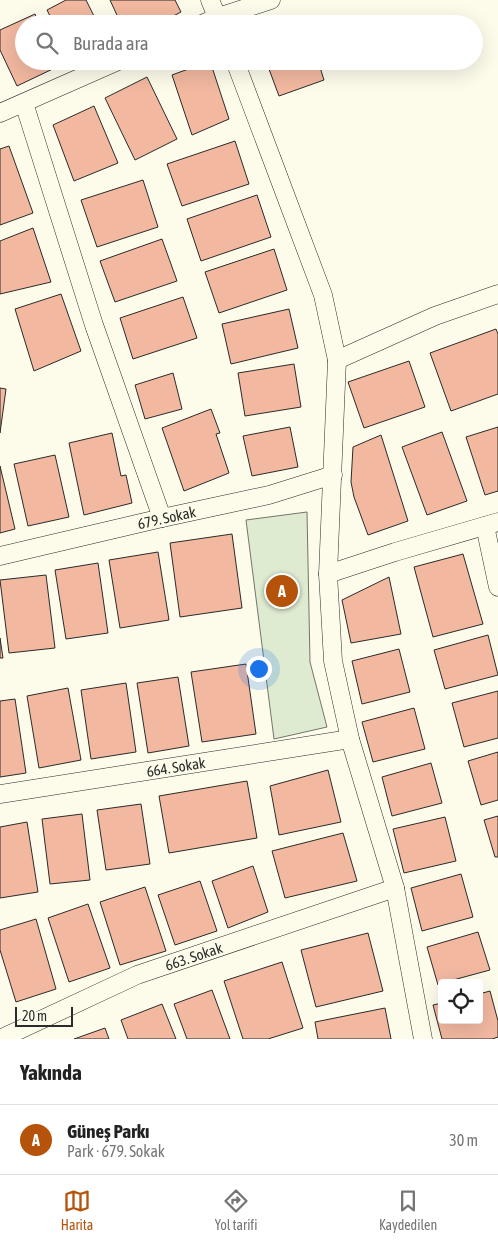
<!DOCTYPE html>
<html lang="tr">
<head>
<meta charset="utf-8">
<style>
  :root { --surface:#fff; --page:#f2f2f2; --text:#222; --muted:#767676; --line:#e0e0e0; --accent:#b45309 }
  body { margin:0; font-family:"Asap Condensed",sans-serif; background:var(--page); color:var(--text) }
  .controls { position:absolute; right:15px; bottom:15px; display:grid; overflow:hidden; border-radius:5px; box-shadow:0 5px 20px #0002 }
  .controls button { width:45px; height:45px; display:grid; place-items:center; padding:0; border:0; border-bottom:1px solid var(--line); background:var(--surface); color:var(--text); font:25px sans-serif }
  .scale { position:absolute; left:15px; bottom:12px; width:58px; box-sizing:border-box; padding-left:5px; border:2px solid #2b2b2b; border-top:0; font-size:14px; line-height:18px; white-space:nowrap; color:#2b2b2b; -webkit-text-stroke:4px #fdfbea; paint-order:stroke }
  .you { position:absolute; left:258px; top:668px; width:18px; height:18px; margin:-12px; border:4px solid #fff; border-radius:50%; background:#1a73e8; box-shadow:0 0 0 8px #1a73e833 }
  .badge { display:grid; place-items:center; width:32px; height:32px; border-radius:50%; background:var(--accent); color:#fff; font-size:16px; font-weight:700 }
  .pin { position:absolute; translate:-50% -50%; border:2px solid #fff; box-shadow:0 1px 5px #0006 }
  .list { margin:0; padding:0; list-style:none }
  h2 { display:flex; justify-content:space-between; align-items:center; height:65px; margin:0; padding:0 20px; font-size:21px }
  h2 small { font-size:16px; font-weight:400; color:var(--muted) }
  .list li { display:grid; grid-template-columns:32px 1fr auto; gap:15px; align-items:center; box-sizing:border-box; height:70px; padding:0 20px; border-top:1px solid var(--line) }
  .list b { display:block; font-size:19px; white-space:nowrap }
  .list p { margin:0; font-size:16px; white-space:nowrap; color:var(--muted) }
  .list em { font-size:16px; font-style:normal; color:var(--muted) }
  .icon { flex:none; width:28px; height:28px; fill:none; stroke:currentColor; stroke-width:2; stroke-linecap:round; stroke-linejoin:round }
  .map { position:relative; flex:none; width:498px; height:1039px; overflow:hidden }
  .search { position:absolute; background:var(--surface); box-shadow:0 5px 20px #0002; left:15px; right:15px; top:15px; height:55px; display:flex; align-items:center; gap:12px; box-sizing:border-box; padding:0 18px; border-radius:28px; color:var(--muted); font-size:19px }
  .sheet { height:135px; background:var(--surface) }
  nav { display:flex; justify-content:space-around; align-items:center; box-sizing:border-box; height:70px; border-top:1px solid var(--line); background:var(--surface); font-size:14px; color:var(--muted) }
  nav a { display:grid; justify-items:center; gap:2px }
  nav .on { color:var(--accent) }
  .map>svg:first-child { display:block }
</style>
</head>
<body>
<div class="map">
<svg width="498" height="1039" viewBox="0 0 498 1039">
  <rect width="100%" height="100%" fill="#fdfbea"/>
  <polygon fill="#deebd1" stroke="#74746e" points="307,512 310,662 327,727 274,739 246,520"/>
  <g fill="#f2b8a0" stroke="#2b2b2b">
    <polygon points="66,0 86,0 98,24 54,24 47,10"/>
    <polygon points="110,0 175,0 181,12 158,24 121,24"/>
    <polygon points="35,14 39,24 24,24 24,61 57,61 59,66 17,86 0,50 0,30"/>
    <polygon points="210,61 229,119 192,135 172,75"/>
    <polygon points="266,61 318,61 324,80 279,96"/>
    <polygon points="147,77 177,139 135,160 105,98"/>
    <polygon points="94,106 118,163 74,181 53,125"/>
    <polygon points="235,141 249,184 182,206 167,164"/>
    <polygon points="9,146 33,213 0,225 0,149"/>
    <polygon points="143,180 158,227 97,247 81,200"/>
    <polygon points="257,195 271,237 201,261 187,219"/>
    <polygon points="33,228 51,282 0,294 0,241"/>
    <polygon points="162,239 177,281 115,302 100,261"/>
    <polygon points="274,249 287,290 219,313 205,272"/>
    <polygon points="61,294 81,351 34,371 15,309"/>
    <polygon points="183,297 197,338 133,359 120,318"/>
    <polygon points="289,309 298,348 231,364 222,324"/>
    <polygon points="496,329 498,334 498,394 451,411 430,353"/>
    <polygon points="409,361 425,407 364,428 348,382"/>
    <polygon points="294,364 301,407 245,416 238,373"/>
    <polygon points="173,373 182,409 145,419 135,385"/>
    <polygon points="0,388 6,389 0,433"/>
    <polygon points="211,409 220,433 216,434 229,473 184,491 162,428"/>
    <polygon points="290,427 298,467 252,476 243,436"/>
    <polygon points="498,427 498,491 485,495 466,437"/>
    <polygon points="442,432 467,501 427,515 402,447"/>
    <polygon points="112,433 121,476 126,475 132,503 84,515 69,443"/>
    <polygon points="381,435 408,521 368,535 354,497 351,482 353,447"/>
    <polygon points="55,455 69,517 28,526 14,464"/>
    <polygon points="0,466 15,529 0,533"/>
    <polygon points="232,534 242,608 180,617 170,543"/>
    <polygon points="158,552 169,620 120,628 109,560"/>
    <polygon points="463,554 483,624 433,637 414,567"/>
    <polygon points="98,563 108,633 66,639 55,570"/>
    <polygon points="46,575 55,648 9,653 0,580"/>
    <polygon points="389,577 401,634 351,643 342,600"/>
    <polygon points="488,635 498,675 445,689 434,650"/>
    <polygon points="0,638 3,658 0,658"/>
    <polygon points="399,649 410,692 362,704 352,661"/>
    <polygon points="246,664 256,734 202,742 191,672"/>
    <polygon points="178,677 189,746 148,753 137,683"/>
    <polygon points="126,683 136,752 91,759 81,690"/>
    <polygon points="68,688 81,760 39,768 27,696"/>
    <polygon points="498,691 498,738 464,747 452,703"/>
    <polygon points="15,699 26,773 0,777 0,701"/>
    <polygon points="414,708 425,749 373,762 362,722"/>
    <polygon points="498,752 498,800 481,805 468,761"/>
    <polygon points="431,763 442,803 392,816 382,777"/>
    <polygon points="328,770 341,822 279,835 270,786"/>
    <polygon points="247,781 257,838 169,853 159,796"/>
    <polygon points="141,804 150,864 106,870 97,810"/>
    <polygon points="82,814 90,880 50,884 42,819"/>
    <polygon points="498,816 498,857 495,857 484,820"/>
    <polygon points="445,817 456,861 404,873 393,829"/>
    <polygon points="27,822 38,892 0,898 0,827"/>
    <polygon points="343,833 357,881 285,898 272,851"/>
    <polygon points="253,866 268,912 228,928 212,881"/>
    <polygon points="461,874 473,917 422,931 411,888"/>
    <polygon points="200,881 217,931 175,945 158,895"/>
    <polygon points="145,887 166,951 120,965 100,902"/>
    <polygon points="88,904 110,968 69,982 48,918"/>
    <polygon points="36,919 56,989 16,1002 0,950 0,930"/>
    <polygon points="478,932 490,970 442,983 438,985 427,947"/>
    <polygon points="368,933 383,991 316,1007 301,950"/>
    <polygon points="282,962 303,1028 268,1039 243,1039 224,981"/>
    <polygon points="212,990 230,1039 187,1039 174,1004"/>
    <polygon points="490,991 498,1021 498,1037 492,1039 442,1039 433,1005 442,1003 442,1020 479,1020 479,994"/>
    <polygon points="162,1004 176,1039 128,1039 121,1020"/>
    <polygon points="385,1008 391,1039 318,1039 315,1022"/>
    <polygon points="105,1028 109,1039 74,1039"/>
  </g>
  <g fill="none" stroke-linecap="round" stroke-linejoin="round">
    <g stroke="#2b2b2b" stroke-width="19">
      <g id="street">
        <polyline points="210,0 220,24"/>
        <polyline points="202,24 218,17 271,0"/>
        <polyline points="235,61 323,295 337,360 328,574 333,661 350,739 395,888 423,1039"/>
        <polyline points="24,103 94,325 162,518"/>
        <polyline points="0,113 118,61"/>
        <polyline points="337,360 435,316 498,294"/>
        <polyline points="485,526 498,587"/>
        <path id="s1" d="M0 556 162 518 269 495 333 475"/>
        <polyline points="328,574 395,552 498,522"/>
        <path id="s2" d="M0 794 350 739"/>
        <path id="s3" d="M0 1039 137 975 395 888"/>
      </g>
    </g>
    <use href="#street" stroke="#fdfbea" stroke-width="18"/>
  </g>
  <g text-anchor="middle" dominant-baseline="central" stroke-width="4" stroke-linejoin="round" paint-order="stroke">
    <g font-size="15" fill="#2b2b2b" stroke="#fdfbea">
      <text stroke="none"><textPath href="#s1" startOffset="171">679. Sokak</textPath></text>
      <text stroke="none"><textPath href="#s2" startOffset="178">664. Sokak</textPath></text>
      <text stroke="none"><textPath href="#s3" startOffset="211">663. Sokak</textPath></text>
    </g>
  </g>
</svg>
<div class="controls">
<button><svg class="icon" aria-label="locate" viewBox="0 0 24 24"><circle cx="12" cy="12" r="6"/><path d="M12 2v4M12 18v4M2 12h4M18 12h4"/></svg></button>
</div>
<div class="scale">20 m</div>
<div class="you"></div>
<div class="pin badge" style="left:282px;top:591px">A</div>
<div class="search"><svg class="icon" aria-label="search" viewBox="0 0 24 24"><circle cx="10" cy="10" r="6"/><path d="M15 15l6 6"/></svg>Burada ara</div>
</div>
<section class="sheet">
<h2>Yakında<small></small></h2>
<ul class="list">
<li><span class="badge">A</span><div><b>Güneş Parkı</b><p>Park · 679. Sokak</p></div><em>30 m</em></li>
</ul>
</section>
<nav>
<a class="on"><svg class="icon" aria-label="map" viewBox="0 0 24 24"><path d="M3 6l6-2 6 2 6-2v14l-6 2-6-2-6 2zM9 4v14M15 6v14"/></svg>Harita</a>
<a><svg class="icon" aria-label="directions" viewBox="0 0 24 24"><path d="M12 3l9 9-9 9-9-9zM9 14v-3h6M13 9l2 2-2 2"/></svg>Yol tarifi</a>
<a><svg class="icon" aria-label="saved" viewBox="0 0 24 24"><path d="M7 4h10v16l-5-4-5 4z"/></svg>Kaydedilen</a>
</nav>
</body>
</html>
